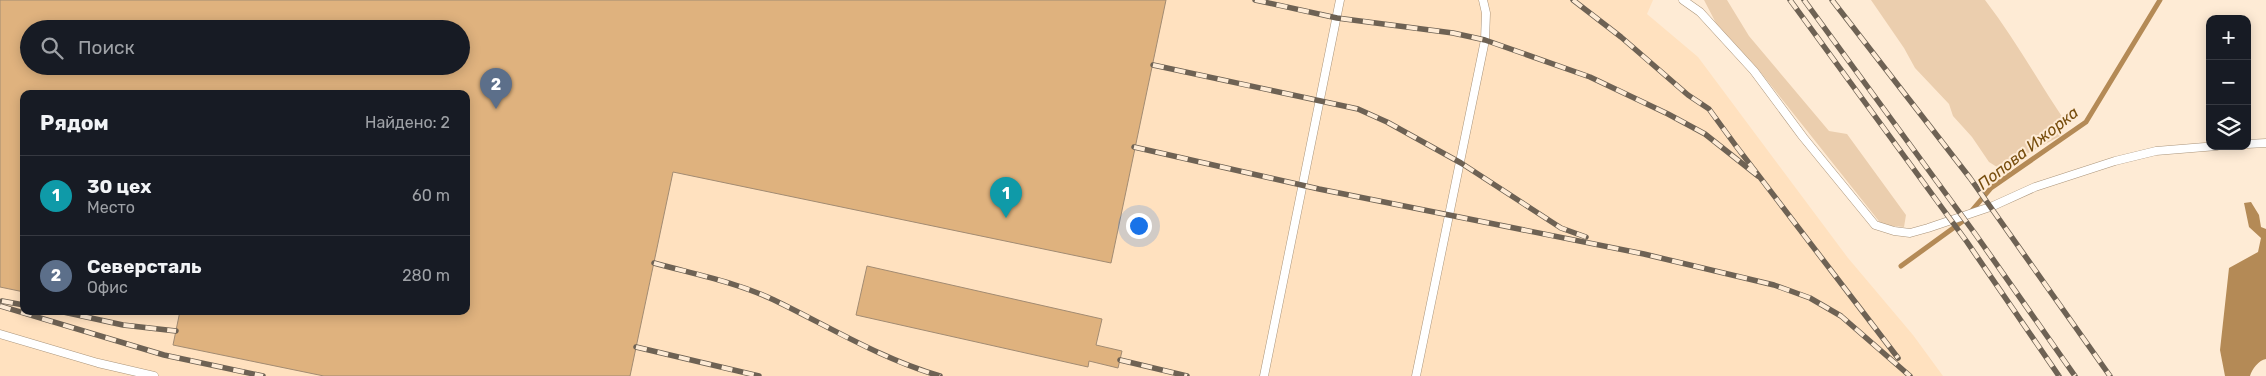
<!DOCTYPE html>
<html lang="ru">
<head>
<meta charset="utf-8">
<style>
  :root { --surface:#171b24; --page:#20242c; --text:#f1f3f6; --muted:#9ea1a6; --line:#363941; --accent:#2563eb }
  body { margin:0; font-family:Rubik,sans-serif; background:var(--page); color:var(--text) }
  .controls { position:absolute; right:15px; top:15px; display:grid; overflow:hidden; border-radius:10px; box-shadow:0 2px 12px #0003 }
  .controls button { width:45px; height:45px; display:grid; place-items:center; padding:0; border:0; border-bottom:1px solid var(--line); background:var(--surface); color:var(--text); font:25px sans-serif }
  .you { position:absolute; left:1138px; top:225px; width:18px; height:18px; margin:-12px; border:4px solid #fff; border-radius:50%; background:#1a73e8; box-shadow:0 0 0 8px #1a73e833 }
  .badge { display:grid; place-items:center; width:32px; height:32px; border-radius:50%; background:var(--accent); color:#fff; font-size:16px; font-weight:700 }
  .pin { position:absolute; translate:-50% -41px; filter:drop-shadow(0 1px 2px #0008) }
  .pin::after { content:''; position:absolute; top:26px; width:18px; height:15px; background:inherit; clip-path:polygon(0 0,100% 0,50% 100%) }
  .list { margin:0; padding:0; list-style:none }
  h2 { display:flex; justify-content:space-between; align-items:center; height:65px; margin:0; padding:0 20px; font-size:21px }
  h2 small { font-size:16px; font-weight:400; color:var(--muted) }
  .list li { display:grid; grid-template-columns:32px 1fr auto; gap:15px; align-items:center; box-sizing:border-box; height:80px; padding:0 20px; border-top:1px solid var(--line) }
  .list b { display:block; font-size:19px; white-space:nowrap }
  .list p { margin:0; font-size:16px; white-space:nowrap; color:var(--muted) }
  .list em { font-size:16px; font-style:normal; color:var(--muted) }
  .icon { flex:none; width:28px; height:28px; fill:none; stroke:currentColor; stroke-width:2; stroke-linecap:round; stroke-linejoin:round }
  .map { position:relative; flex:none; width:2266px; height:376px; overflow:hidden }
  .search { position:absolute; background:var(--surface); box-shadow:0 2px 12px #0003; left:20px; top:20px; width:450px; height:55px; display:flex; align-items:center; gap:12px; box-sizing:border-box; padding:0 18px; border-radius:28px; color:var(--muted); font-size:19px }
  .panel { position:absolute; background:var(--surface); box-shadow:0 2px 12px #0003; left:20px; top:90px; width:450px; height:225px; border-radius:10px }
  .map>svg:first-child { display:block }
</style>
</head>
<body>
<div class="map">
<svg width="2266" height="376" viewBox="0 0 2266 376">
  <rect width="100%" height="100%" fill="#feebd5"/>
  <path fill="#ffe1bf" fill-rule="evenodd" d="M0 0H1653L1647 14 1698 57 1848 258 1913 335 1943 376H0ZM29 29H461V66H29ZM24 94H466V311H24Z"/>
  <g fill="#ebceae">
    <polygon points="1704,0 1727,0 1749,36 1829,131 1847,134 1906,215 1904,227 1882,225 1758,69 1717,25"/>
    <path d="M1871 0H1985C2015 39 2038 81 2065 121L2060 136 2023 156 2006 169 1997 167 1989 162 1972 137 1953 116 1949 104 1915 68 1904 48Z"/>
  </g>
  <path fill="#b48a56" d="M2251 202 2259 215 2261 227 2266 229V359C2259 360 2252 369 2250 376H2225L2220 350 2229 268 2258 252 2261 238 2249 227 2244 203Z"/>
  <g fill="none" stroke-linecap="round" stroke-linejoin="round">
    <polyline stroke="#b48a56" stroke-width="5" points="1901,266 1963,221 1991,188 2086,122 2160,0"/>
  </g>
  <g fill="#dfb27e" stroke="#a28b72" fill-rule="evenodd">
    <path d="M0 0H1166L1111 263 673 172 630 376H324L173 345 180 311H466V94H24V292L0 287ZM29 29H461V66H29Z"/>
    <polygon points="867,266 1102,319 1096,345 1122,351 1118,368 1089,361 1088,367 856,315"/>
  </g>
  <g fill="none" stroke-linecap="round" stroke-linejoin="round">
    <g stroke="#ab957b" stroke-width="9">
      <g id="lane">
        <polyline points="1683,0 1700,12 1754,71 1803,137 1875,225 1894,231 1910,233 1928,228 1993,206 2035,187 2115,161 2156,151 2217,146"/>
        <polyline points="2247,144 2266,143"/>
        <polyline points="0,334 98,363 154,376"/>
        <polyline points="1264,376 1340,0"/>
        <polyline points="1416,376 1485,40 1486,13 1483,0"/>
      </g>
    </g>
    <use href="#lane" stroke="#fff" stroke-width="8"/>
    <g stroke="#6e6254" stroke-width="5.5">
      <g id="rail">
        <polyline points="1255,0 1337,18 1453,33 1485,40 1590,77 1668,114 1705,134 1758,176"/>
        <polyline points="1573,0 1621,37 1688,95 1709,109 1736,146 1898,358"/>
        <polyline points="1790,0 1967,242 2059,376"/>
        <polyline points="1804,0 1976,235 2075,376"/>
        <polyline points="1832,0 1970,178 2110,376"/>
        <polyline points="1153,65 1358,109 1387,122 1461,163 1561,228 1586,237"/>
        <polyline points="1134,147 1319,189 1644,254 1774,285 1810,298 1841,316 1910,376"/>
        <path d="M654 263C694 274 736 282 774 300 828 326 881 359 940 376"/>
        <polyline points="2,301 24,305"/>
        <polyline points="0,306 164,355 263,376"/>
        <polyline points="59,311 123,325 176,331"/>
        <polyline points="636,347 759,376"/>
        <polyline points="1120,360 1187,376"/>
      </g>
    </g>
    <use href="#rail" stroke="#feebd5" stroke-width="4" stroke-dasharray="11" stroke-linecap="butt"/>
  </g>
  <g text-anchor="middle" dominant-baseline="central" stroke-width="4" stroke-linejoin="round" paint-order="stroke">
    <g font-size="16" font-style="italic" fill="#774d0d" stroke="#feebd5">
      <text transform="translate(2028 148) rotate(-38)">Попова Ижорка</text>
    </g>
  </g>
</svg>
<div class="controls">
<button>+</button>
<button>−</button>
<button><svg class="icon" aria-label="layers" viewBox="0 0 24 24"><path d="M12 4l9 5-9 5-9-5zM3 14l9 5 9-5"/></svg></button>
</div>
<div class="you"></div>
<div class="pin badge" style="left:1006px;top:218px;background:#0f9aa8">1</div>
<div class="pin badge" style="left:496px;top:109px;background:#5c6f8a">2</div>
<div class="search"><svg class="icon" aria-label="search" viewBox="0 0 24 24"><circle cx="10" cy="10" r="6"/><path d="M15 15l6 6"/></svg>Поиск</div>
<section class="panel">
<h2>Рядом<small>Найдено: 2</small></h2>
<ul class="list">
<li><span class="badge" style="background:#0f9aa8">1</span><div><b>30 цех</b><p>Место</p></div><em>60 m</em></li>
<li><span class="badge" style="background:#5c6f8a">2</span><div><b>Северсталь</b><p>Офис</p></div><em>280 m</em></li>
</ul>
</section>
</div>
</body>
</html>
